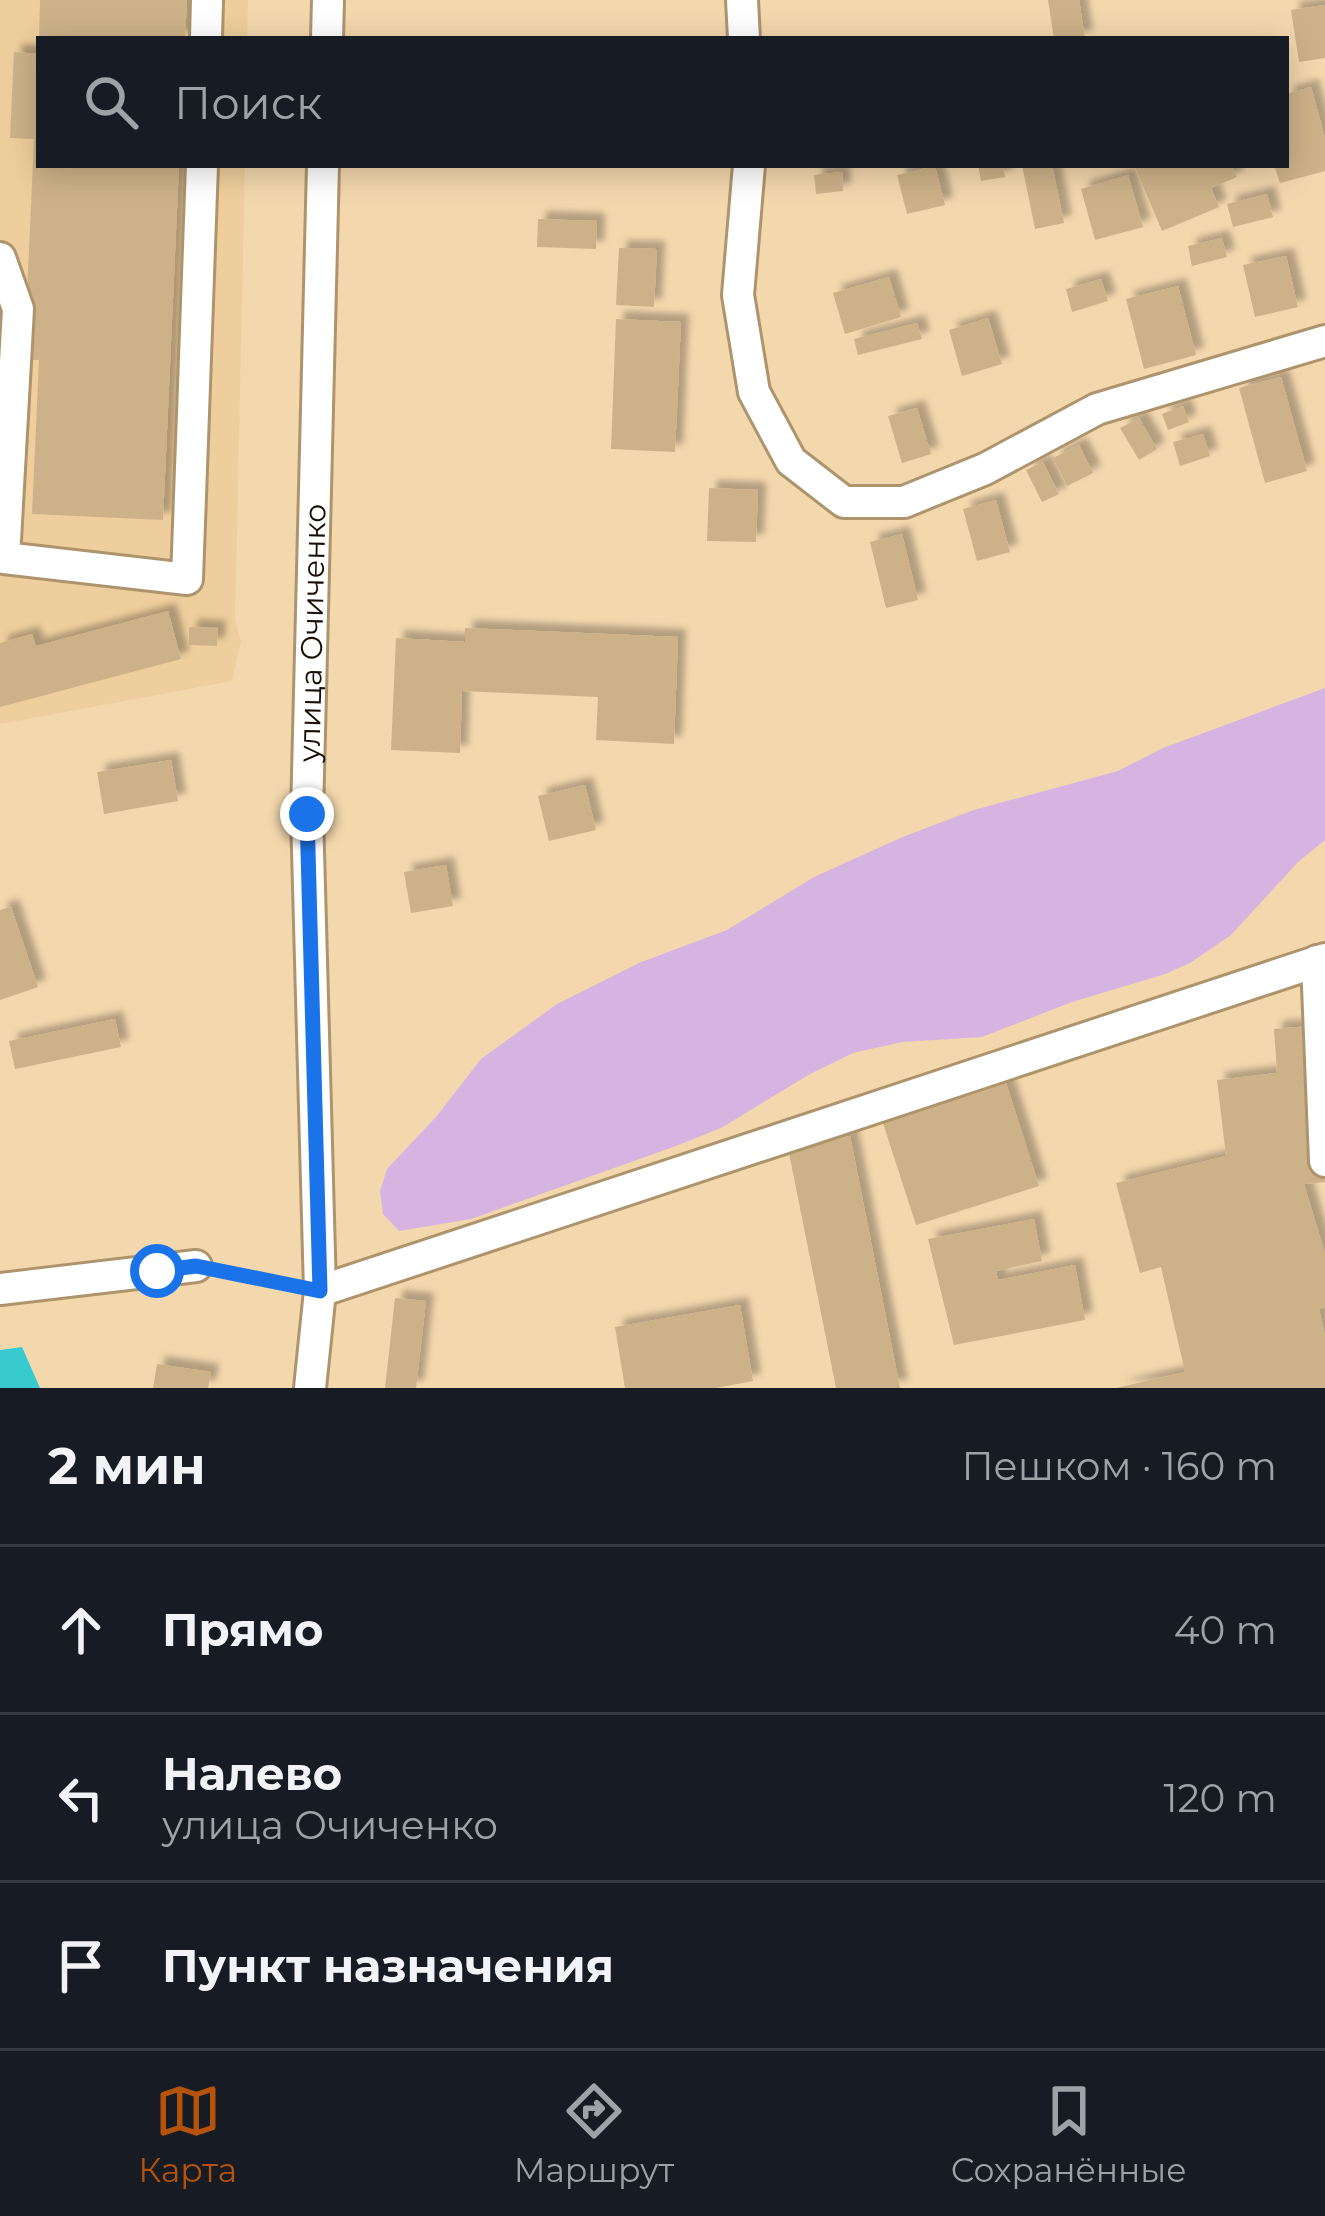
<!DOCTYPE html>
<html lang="ru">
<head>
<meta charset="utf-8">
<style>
  :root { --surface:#171b24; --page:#242831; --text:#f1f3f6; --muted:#9ea1a6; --line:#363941; --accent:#b45309 }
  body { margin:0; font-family:Montserrat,sans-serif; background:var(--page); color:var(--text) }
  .stop { position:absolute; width:36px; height:36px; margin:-27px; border:9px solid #1a73e8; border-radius:50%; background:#fff }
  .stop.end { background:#1a73e8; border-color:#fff; box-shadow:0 3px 12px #0008 }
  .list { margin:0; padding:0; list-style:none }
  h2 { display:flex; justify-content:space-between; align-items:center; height:156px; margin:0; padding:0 48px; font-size:51px }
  h2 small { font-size:39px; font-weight:400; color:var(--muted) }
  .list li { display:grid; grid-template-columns:78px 1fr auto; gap:36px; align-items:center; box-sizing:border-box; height:168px; padding:0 48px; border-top:3px solid var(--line) }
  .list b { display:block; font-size:45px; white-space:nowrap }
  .list p { margin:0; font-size:39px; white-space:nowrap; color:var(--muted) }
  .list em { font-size:39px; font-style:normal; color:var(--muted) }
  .icon { flex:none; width:66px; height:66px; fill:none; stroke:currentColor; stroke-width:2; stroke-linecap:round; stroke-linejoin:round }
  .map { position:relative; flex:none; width:1325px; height:1388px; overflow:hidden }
  .search { position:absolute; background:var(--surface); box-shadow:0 6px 30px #0003; left:36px; right:36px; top:36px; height:132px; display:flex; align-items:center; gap:30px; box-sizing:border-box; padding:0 42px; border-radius:0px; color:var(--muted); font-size:45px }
  .sheet { height:660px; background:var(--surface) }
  nav { display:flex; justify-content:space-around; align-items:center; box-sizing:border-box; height:168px; border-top:3px solid var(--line); background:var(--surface); font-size:33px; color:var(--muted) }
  nav a { display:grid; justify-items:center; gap:6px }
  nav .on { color:var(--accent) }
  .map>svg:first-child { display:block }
</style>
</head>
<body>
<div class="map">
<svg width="1325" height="1388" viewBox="0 0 1325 1388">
  <defs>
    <filter id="shadow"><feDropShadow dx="8" dy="-8" stdDeviation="3" flood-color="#0004"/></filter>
  </defs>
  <rect width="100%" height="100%" fill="#f3d7ad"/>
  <polygon fill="#eece9d" points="0,0 248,0 247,39 39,39 39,165 245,165 235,620 241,641 232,681 0,724"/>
  <polygon fill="#d7b3e2" points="1325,688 1325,840 1298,862 1231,935 1190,963 1165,974 1072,1002 982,1037 902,1042 853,1053 810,1074 721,1128 676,1146 471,1219 399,1231 383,1214 380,1191 387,1169 436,1117 481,1059 557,1004 639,963 727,930 814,877 905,836 974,810 1118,771 1163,748"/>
  <polygon fill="#37cbd0" points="22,1347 40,1388 0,1388 0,1350"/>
  <g fill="#cdb289" filter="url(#shadow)">
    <polygon points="40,0 187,0 185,39 39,39"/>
    <polygon points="1048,0 1079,0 1085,39 1054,39"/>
    <polygon points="1325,5 1325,58 1299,62 1291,10"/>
    <polygon points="14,52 39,54 39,165 179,165 163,520 32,514 39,360 24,360 34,139 10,138"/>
    <polygon points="1311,87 1325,138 1325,171 1280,183 1274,165 1286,165 1286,94"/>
    <polygon points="978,165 1003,165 1005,177 981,181"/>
    <polygon points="1022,165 1052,165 1064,223 1035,229"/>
    <polygon points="1134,165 1167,165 1169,169 1180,165 1231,165 1237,177 1211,188 1219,207 1162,231"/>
    <polygon points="935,166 945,205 907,214 897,175"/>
    <polygon points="842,172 843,191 816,194 814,175"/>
    <polygon points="1128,175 1143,227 1095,240 1081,189"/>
    <polygon points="1267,194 1273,217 1233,227 1227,204"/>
    <polygon points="538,219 597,221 596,249 537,247"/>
    <polygon points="1222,238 1227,257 1192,266 1188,246"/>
    <polygon points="619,248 657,249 654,307 616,305"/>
    <polygon points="1286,256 1298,307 1255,317 1243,265"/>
    <polygon points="889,277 901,317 845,334 833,293"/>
    <polygon points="1101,279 1108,301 1072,312 1066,289"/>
    <polygon points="1178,286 1196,355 1144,369 1126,299"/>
    <polygon points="988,318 1002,364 962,376 949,330"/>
    <polygon points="616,319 681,322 675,452 611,449"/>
    <polygon points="917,323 922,339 858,355 854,339"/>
    <polygon points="1281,377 1307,471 1265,483 1239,388"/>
    <polygon points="1183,406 1189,422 1168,430 1162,414"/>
    <polygon points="917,408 931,454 902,463 888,416"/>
    <polygon points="1139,418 1157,449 1139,460 1120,428"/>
    <polygon points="1203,434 1210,456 1180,466 1173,442"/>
    <polygon points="1079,445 1093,473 1067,486 1053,458"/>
    <polygon points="1043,462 1059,494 1042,502 1026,470"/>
    <polygon points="709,488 758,490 756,542 707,541"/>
    <polygon points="996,500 1010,552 977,561 963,509"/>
    <polygon points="902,534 918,600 886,608 870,542"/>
    <polygon points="168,611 181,659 0,707 0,643 32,634 36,646"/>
    <polygon points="189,627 218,628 217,646 189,645"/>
    <polygon points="465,628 678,637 674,744 596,740 598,697 462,691 460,753 391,750 396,638 465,642"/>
    <polygon points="171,760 178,801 104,814 97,772"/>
    <polygon points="585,785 596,830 549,841 538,796"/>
    <polygon points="446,865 453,906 411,913 404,872"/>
    <polygon points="11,907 38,987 0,1000 0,910"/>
    <polygon points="115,1019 121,1047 15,1069 9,1041"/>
    <polygon points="1310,1026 1325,1182 1304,1184 1325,1254 1325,1307 1319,1309 1325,1336 1325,1388 1116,1388 1185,1372 1161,1267 1140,1273 1116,1183 1226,1156 1217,1080 1277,1073 1274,1029"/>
    <polygon points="1005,1080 1039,1186 916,1225 882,1120"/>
    <polygon points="850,1136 900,1388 836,1388 788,1148"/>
    <polygon points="1034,1219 1042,1261 996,1271 998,1280 1075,1265 1085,1320 954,1345 928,1239"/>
    <polygon points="395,1298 426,1301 416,1388 385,1388"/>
    <polygon points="740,1305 753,1381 716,1388 625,1388 615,1327"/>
    <polygon points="157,1364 211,1372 208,1388 153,1388"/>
  </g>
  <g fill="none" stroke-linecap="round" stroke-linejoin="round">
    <g stroke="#ae946c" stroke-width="36">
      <g id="minor">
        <polyline points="742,0 744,39"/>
        <polyline points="206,39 207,0"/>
        <polyline points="327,39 328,0"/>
        <polyline points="749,165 738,295 754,392 791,461 844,502 904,502 985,469 1097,409 1325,341"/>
        <polyline points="0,258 18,309 4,558 187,579 202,165"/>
        <polyline points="1317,961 1325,1161"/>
        <polyline points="0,1289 196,1266"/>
        <polyline points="320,1291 1325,959"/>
        <path id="s1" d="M310 1388 320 1291 307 814 323 165"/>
      </g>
    </g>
    <polyline stroke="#a89273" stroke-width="4.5" stroke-dasharray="12 6" stroke-linecap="butt" points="225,1272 290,1285"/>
    <use href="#minor" stroke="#fff" stroke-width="30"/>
  </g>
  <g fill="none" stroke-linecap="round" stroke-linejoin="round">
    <polyline stroke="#1a73e8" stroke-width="15" points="157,1271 196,1266 320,1291 307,814"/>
  </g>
  <g text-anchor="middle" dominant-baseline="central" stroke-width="9" stroke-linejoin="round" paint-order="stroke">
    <g font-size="30" fill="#180e02" stroke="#f3d7ad">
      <text stroke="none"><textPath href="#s1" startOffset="756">улица Очиченко</textPath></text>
    </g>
  </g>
</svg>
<div class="stop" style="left:157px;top:1271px"></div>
<div class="stop end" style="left:307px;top:814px"></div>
<div class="search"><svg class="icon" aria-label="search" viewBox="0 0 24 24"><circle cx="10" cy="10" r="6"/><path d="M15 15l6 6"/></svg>Поиск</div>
</div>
<section class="sheet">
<h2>2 мин<small>Пешком · 160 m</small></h2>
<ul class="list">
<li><svg class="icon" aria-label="ahead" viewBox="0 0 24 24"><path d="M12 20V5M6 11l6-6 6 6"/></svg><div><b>Прямо</b></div><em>40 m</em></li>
<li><svg class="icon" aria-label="left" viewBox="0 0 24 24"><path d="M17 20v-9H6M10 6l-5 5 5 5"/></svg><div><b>Налево</b><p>улица Очиченко</p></div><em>120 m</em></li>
<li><svg class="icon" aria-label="arrive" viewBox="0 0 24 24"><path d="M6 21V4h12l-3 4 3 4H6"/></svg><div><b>Пункт назначения</b></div></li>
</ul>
</section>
<nav>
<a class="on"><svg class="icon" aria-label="map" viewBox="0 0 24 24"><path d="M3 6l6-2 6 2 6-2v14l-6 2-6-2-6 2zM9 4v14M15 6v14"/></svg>Карта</a>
<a><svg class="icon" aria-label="directions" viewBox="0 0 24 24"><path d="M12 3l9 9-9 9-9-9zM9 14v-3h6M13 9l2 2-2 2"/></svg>Маршрут</a>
<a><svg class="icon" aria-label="saved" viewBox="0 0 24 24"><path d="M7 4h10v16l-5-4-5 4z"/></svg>Сохранённые</a>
</nav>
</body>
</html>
